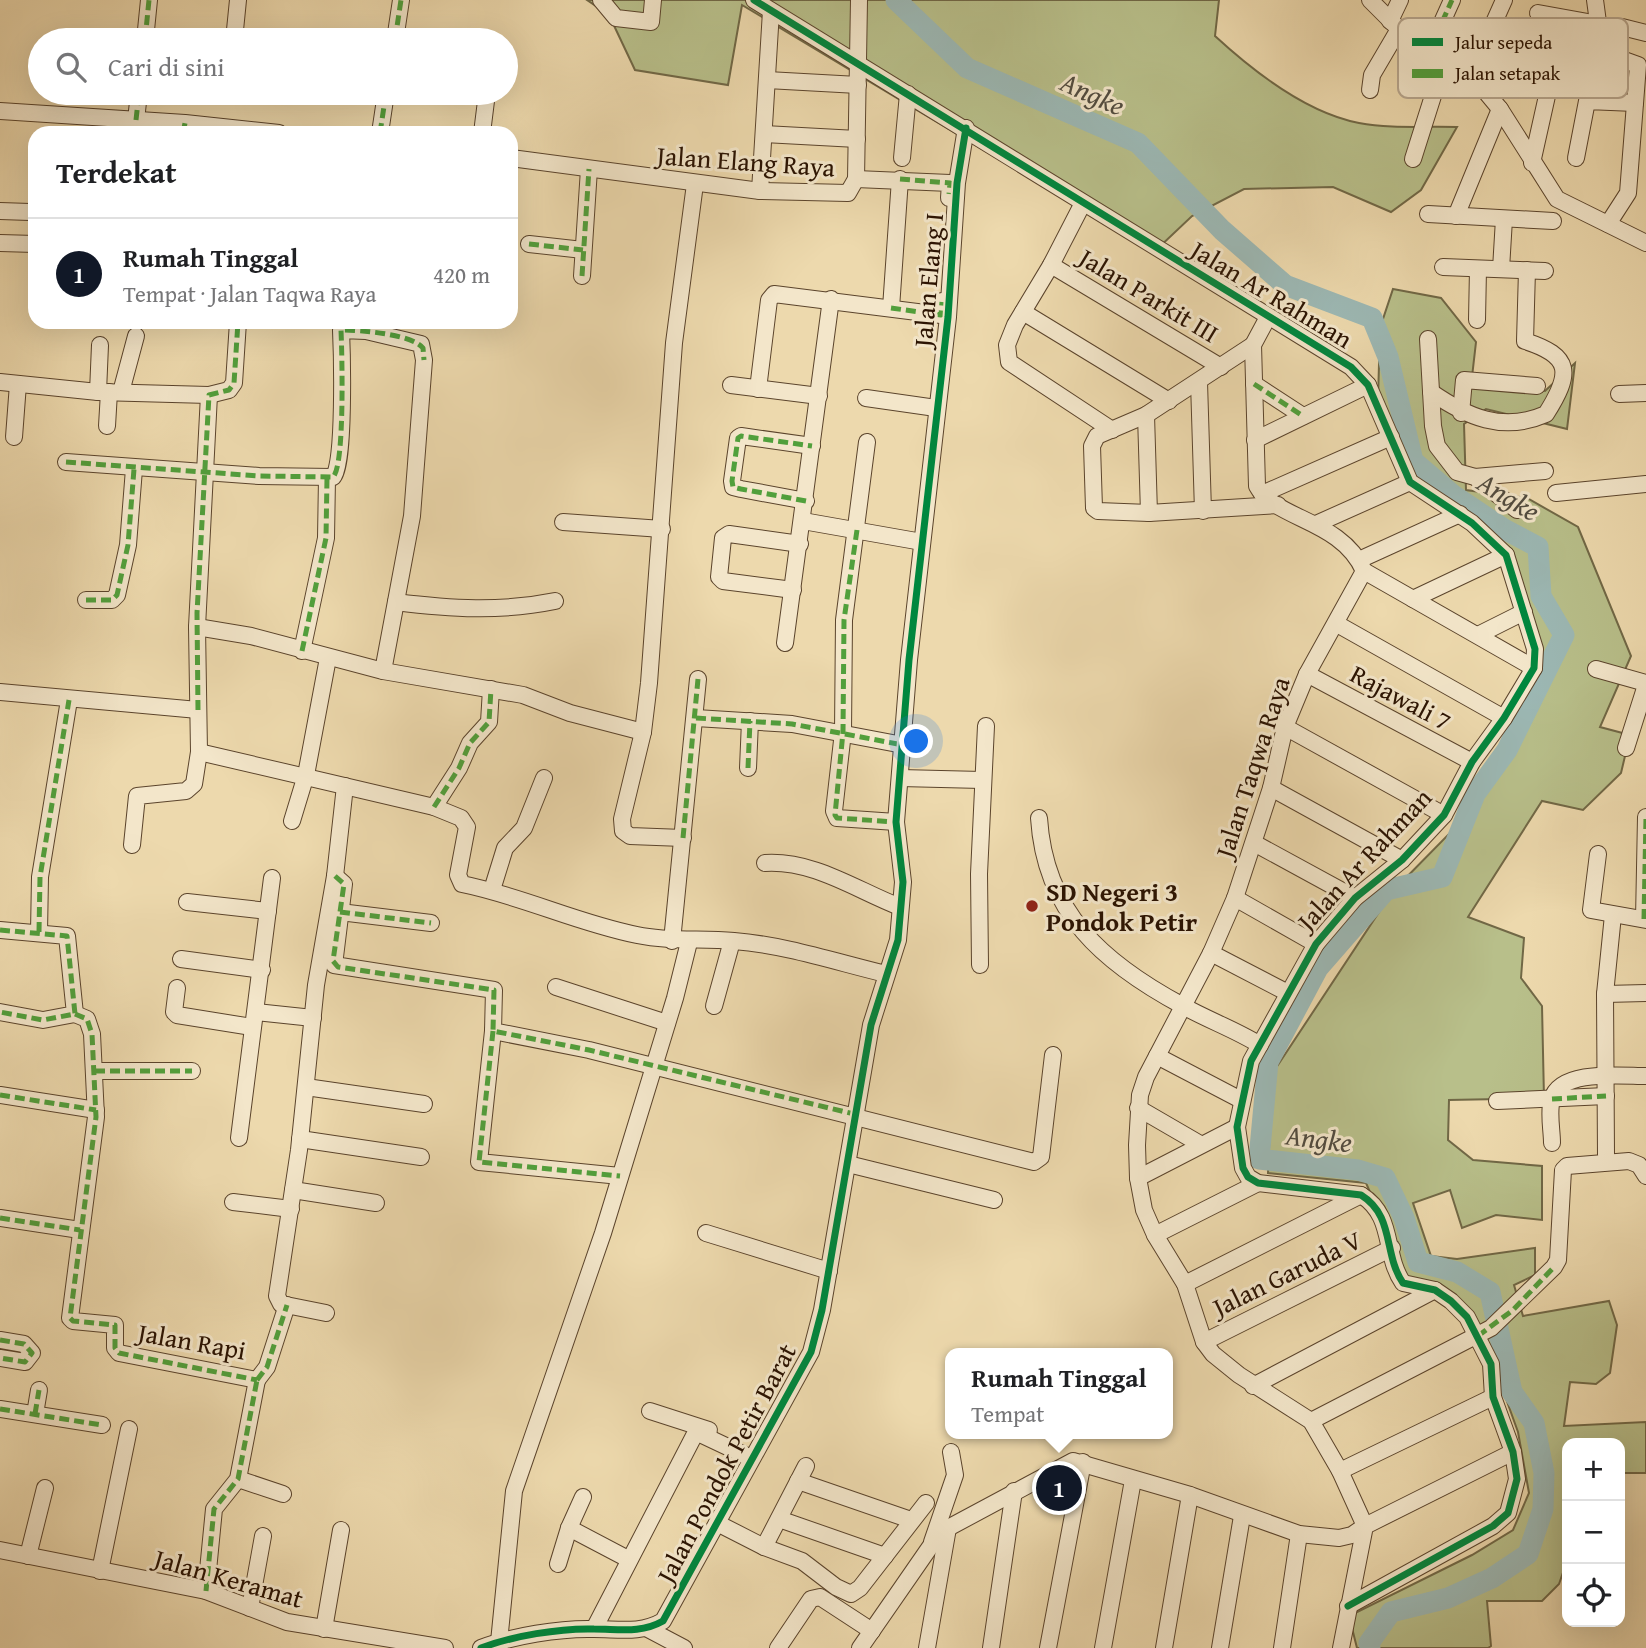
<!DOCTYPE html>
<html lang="id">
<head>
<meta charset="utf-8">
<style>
  :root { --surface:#fff; --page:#f6f6f6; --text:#202124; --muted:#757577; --line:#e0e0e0; --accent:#111827 }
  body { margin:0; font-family:"Gentium Book Plus",serif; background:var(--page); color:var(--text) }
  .controls { position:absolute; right:21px; bottom:21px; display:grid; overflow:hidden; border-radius:14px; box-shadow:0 7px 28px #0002 }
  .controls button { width:63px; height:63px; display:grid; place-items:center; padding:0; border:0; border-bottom:2px solid var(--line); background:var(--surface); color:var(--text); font:35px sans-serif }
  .you { position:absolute; left:917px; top:742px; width:24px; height:24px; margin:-18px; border:5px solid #fff; border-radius:50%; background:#1a73e8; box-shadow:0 0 0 10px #1a73e833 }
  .badge { display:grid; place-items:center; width:46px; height:46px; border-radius:50%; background:var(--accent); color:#fff; font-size:23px; font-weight:700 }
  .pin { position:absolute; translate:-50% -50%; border:4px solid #fff; box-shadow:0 2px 7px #0006 }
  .popup { position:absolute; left:945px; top:1348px; width:228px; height:91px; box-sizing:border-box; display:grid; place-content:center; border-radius:14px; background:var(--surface); filter:drop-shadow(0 2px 5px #0005); font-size:23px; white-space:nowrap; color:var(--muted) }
  .popup b { font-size:26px; color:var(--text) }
  .popup::after { content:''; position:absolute; left:50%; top:100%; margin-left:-14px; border:14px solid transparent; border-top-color:var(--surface) }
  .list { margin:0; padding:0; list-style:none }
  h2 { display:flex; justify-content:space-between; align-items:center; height:91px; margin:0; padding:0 28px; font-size:30px }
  h2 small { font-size:23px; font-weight:400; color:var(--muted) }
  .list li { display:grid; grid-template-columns:46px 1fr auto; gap:21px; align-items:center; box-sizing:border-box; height:112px; padding:0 28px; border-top:2px solid var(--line) }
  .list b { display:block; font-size:26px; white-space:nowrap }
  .list p { margin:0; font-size:23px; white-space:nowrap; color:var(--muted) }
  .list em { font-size:23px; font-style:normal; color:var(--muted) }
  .icon { flex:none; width:38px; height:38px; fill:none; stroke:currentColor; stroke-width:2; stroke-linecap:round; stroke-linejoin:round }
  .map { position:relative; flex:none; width:1646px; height:1648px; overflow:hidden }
  .search { position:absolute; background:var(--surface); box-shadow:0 7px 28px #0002; left:28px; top:28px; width:490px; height:77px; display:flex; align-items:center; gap:18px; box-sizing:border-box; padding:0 24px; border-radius:38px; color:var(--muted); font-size:26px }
  .panel { position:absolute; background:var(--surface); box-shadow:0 7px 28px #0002; left:28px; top:126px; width:490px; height:203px; border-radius:21px }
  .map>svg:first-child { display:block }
</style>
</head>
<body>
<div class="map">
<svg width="1646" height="1648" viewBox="0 0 1646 1648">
  <rect width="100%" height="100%" fill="#edd9ad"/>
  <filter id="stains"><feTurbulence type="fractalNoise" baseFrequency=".00286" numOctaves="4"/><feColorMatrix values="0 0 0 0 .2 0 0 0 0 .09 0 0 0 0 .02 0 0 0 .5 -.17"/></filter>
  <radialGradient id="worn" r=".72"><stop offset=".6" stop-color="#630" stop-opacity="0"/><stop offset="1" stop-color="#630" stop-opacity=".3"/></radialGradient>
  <g fill="#b8bf8a" stroke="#716846" stroke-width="2">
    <path d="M587 0H1219L1215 36C1253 71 1307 113 1359 123 1390 129 1425 126 1457 127L1421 190 1391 212 1333 187 1244 189 1192 216 1154 252 742 5 728 85 635 70 609 15Z"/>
    <polygon points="1393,289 1441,298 1476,342 1472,377 1545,391 1575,363 1567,429 1486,409 1464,424 1466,490 1527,498 1578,527 1631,656 1600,727 1630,735 1621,773 1583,810 1542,801 1468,917 1524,938 1521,978 1542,1006 1544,1098 1449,1100 1448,1140 1473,1160 1542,1166 1542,1220 1496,1215 1462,1228 1450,1190 1413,1203 1431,1256 1457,1259 1535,1248 1535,1275 1514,1285 1523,1316 1609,1301 1617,1325 1610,1373 1596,1384 1570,1382 1564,1426 1646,1422 1646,1473 1620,1473 1620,1443 1567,1443 1567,1561 1559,1584 1542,1601 1487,1601 1491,1646 1488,1648 1357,1648 1349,1616 1472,1555 1513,1530 1529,1493 1518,1432 1479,1324 1410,1283 1366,1183 1268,1173 1272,1074 1393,891 1451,832 1540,689 1535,652 1511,561 1408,470 1378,400 1380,328"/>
  </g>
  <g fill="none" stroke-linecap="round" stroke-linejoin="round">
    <polyline stroke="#9cb8b4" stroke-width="21" points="896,0 967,68 1138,143 1222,230 1285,285 1372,318 1388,357 1413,461 1453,495 1504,529 1538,547 1541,596 1564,635 1507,750 1475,794 1442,877 1386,890 1318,968 1268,1062 1259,1159 1358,1170 1385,1178 1404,1218 1418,1262 1457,1272 1490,1292 1512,1392 1534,1423 1544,1473 1543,1509 1528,1554 1492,1578 1448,1598 1391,1612 1369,1643 1370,1648"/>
    <g stroke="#5b442c" stroke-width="18">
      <g id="minor">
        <polyline points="601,0 616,18 651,22 653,0"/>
        <path d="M754 0 1351 367 1368 385 1410 482 1472 523 1506 555 1535 649 1534 668 1504 718 1472 762 1444 815 1402 860 1355 898 1316 944 1251 1061 1237 1127 1243 1168 1248 1177 1258 1183 1361 1195C1395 1216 1383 1254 1403 1283L1435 1290 1451 1301 1467 1317 1491 1364 1493 1397 1513 1452 1517 1479 1508 1513 1493 1526 1348 1606"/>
        <polyline points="1370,0 1399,29 1471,74 1500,109 1557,199 1646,243"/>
        <polyline points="1595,0 1602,52 1638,65 1628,193 1608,224"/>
        <polyline points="1538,13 1599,24"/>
        <polyline points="1390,21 1400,0"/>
        <polyline points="1622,27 1646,33"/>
        <polyline points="145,40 149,0"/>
        <polyline points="234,40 238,0"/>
        <polyline points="395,40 401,0"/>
        <polyline points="1430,49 1452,0"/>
        <polyline points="1471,74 1504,0"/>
        <polyline points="767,80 858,85"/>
        <polyline points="1370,90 1372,75 1399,29"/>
        <polyline points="0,111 185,123 279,133"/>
        <polyline points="136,120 139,93"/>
        <polyline points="380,133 386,93"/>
        <polyline points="482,133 487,93"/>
        <polyline points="764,134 857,139"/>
        <polyline points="511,158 760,191 848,193 856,179 859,0"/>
        <polyline points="902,158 908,94"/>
        <polyline points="1576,158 1587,101 1635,103"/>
        <polyline points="1413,159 1445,58"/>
        <polyline points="1532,163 1557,51"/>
        <polyline points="856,179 950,183 949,198"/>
        <polyline points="760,191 771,11"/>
        <polyline points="1083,203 1051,265 1015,325 1007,345 1009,362 1112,430"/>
        <polyline points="0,211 30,212"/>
        <polyline points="1428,214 1553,221"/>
        <polyline points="1456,216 1500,109"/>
        <polyline points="0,243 35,244"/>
        <polyline points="529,244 583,250"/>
        <polyline points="1051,265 1221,367"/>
        <polyline points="1443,267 1545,271"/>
        <polyline points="1501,269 1504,219"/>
        <polyline points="582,276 589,169"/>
        <polyline points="891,308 900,179"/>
        <polyline points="1023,312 1169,401"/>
        <polyline points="1477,320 1478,269"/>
        <polyline points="1428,339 1433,426 1437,446 1457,472 1475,477 1517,510"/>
        <polyline points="1253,345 1146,415 1097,436 1092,446 1094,508 1098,511 1149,513 1278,505"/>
        <polyline points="0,382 98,392 209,395 229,390 234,383 238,322"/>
        <polyline points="1199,382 1203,511"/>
        <polyline points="1254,384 1303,416"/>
        <polyline points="731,385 819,396"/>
        <polyline points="758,389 769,300 774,294 941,315 942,301"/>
        <polyline points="98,392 100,345"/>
        <polyline points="121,392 136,336"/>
        <path d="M1431 392C1467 417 1503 433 1546 414 1572 373 1572 356 1525 341L1527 270"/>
        <polyline points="1619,394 1646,393"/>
        <polyline points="866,398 936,408"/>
        <polyline points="1461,413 1464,380 1537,386"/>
        <polyline points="1146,415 1149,513"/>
        <polyline points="107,426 109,392"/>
        <polyline points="14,437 18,384"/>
        <polyline points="1255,440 1368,385"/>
        <polyline points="867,442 844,620 843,732 834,811 837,818 896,822"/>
        <path d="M66 462 259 476 333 477C345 466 342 352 341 330L366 331 421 344 424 360 412 516 383 671"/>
        <polyline points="1475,477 1545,471"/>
        <polyline points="1556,493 1646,484"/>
        <polyline points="1262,494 1391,437"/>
        <polyline points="806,501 741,489 733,487 732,481 738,438 741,436 812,446"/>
        <polyline points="803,521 922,542"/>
        <polyline points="563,522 662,529"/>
        <polyline points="1316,524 1410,482"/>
        <polyline points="1359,560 1460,514"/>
        <polyline points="1364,571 1534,668"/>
        <polyline points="793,590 723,581 719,577 723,538 729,534 800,544"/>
        <polyline points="1413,599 1506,555"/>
        <polyline points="86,600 112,600 117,595 128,545 134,469"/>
        <path d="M396 602C451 609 501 612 555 601"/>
        <polyline points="1337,624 1504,718"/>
        <polyline points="197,627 251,636 383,671 523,695 570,713 643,732"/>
        <polyline points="1478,635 1524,612"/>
        <polyline points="785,643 831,299"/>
        <polyline points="302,651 326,538 327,478"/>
        <polyline points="1596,669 1646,683"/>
        <polyline points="1307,674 1472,762"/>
        <polyline points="0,692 198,710"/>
        <polyline points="696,718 792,724 903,745"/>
        <polyline points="1285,727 1444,815"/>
        <polyline points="1626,748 1646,685"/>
        <path d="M199 752 434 807 461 818 467 827 458 875 462 884C522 896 577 923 637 935 670 942 701 938 734 941 785 945 836 962 886 974"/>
        <polyline points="748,768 750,721"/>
        <polyline points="900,778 982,780"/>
        <polyline points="1271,788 1402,860"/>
        <polyline points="434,807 459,768 470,743 489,722 491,689"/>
        <path d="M1039 818C1045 913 1103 963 1183 1006 1208 1020 1236 1030 1260 1045"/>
        <polyline points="292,821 306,775 328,658"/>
        <polyline points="683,838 630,836 623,831 622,819 643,732 649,683 674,343 695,184"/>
        <polyline points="1254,843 1355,898"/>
        <polyline points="132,845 137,796 186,791 194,784 199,752 197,627 209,395"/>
        <polyline points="1598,854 1591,910 1646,920"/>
        <path d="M765 863C814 860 856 890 900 907"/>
        <polyline points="335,876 344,884 334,965 494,990 493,1031 589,1050 1034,1162 1041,1157 1053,1055"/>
        <polyline points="492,890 505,848 524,828 544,778"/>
        <polyline points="1235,898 1316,944"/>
        <polyline points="187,902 268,911"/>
        <polyline points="340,912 431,923"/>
        <polyline points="1644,919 1646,817"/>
        <polyline points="0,930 67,936 75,1014 43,1020 0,1012"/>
        <polyline points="39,932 40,877 69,700"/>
        <polyline points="672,941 698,679"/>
        <polyline points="1211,953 1288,993"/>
        <polyline points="181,959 262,970"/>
        <polyline points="980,965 979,874 986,726"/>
        <polyline points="556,987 667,1023"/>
        <polyline points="177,988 174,1012 177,1015 252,1027"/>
        <polyline points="1605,994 1646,993"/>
        <polyline points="714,1006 732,941"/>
        <polyline points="256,1012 313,1018"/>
        <polyline points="75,1014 87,1019 92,1034 96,1117 70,1318 73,1321 115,1325 115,1348 119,1353 257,1380"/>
        <polyline points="493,1031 479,1162 620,1176"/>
        <polyline points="1157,1056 1241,1100"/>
        <polyline points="95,1071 192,1071"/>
        <polyline points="306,1087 424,1104"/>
        <polyline points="0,1095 96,1110"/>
        <polyline points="1497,1101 1606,1096"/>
        <polyline points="1138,1108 1200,1144"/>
        <polyline points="239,1138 272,878"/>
        <polyline points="300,1139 421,1157"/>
        <path d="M1552 1143C1552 1130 1548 1112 1552 1099 1560 1069 1621 1076 1646 1076"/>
        <polyline points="1606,1155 1605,994 1613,915"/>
        <polyline points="848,1164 994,1200"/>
        <polyline points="1138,1178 1237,1127"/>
        <polyline points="293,1190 376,1203"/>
        <polyline points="233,1202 291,1209"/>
        <polyline points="0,1218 80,1230"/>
        <polyline points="706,1233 829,1271"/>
        <polyline points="1155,1235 1258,1183"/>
        <polyline points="1185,1284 1361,1195"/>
        <polyline points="326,1313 281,1304 277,1296 299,1150 316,985 335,876 345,786"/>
        <polyline points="0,1340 24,1344 32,1353 25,1362 0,1358"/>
        <polyline points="1204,1342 1392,1248"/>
        <polyline points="257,1380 267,1367 287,1305"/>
        <polyline points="1253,1386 1435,1290"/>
        <polyline points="0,1409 102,1425"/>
        <polyline points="650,1411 709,1430"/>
        <polyline points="35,1414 39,1390"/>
        <polyline points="1311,1421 1491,1328 1554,1267 1558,1260 1563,1170 1567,1166 1629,1161 1639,1165 1646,1176"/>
        <polyline points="1340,1471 1493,1397"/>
        <polyline points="238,1479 283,1494"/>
        <polyline points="798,1481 911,1520"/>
        <polyline points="779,1519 885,1556"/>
        <polyline points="717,1523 764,1547 802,1561 836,1587 851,1594 860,1588 926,1503"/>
        <polyline points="569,1528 628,1559"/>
        <polyline points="932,1542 955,1475 951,1452"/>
        <polyline points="764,1547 806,1466"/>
        <polyline points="0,1550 206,1591 287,1622 445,1648"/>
        <polyline points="28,1556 45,1488"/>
        <polyline points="558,1564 569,1528 583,1497"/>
        <polyline points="100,1571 129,1429"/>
        <polyline points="206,1591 214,1509 238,1479 257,1380"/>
        <polyline points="250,1608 263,1536"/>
        <polyline points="324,1629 341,1530"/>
        <polyline points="594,1629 696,1432 751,1458"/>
        <polyline points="648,1629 684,1648"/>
        <polyline points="499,1642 514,1491 603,1233 675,998 689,942"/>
        <path d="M481 1648C512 1636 560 1628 594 1629 619 1629 640 1634 663 1621L811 1352 822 1310 871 1025 898 940 903 882 896 822 909 660 948 317 957 183 966 128"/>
        <polyline points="778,1648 811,1599 820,1597 872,1631"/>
        <path d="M860 1648 930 1547 948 1528 1073 1461 1190 1495 1299 1534 1339 1538 1352 1535 1365 1526 1340 1471 1311 1421 1239 1375 1213 1354 1204 1342 1185 1284 1155 1235 1144 1210 1138 1178 1137 1145 1140 1095 1146 1077 1211 953 1235 898 1271 788 1285 727 1307 674 1364 571C1341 519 1275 520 1257 486L1253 345 1268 317"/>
        <polyline points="927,1648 948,1528"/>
        <polyline points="991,1648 1014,1491"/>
        <polyline points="1048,1648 1083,1462"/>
        <polyline points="1103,1648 1133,1480"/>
        <polyline points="1164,1648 1190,1495"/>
        <polyline points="1220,1648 1242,1516"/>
        <polyline points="1282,1648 1299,1534"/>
        <polyline points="1341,1648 1365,1526 1513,1452"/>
      </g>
    </g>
    <use href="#minor" stroke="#f3e6ca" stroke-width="16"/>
    <g stroke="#51a03c" stroke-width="5" stroke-dasharray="10 5" stroke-linecap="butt">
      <polyline points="145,40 149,0"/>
      <polyline points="395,40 401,0"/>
      <polyline points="1430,49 1452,0"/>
      <polyline points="136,120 139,93"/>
      <polyline points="183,133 185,123"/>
      <polyline points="380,133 386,93"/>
      <polyline points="900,179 950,183 949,194"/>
      <polyline points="529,244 583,250"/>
      <polyline points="582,276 589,169"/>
      <polyline points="891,308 941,315 942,302"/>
      <polyline points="1254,384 1303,416"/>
      <path d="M66 462 259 476 333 477C345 466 342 352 341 330 359 330 412 334 423 348L424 360"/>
      <polyline points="806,501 741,489 733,487 732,481 738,438 741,436 812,446"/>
      <polyline points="857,530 844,620 843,732 835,815 837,818 896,822"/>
      <polyline points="86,600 112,600 117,595 128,545 134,469"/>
      <polyline points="302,651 326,538 327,478"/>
      <polyline points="198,710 197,613 209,395 229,390 234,383 238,322"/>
      <polyline points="696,718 792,724 903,745"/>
      <polyline points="748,768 750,721"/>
      <polyline points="434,807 459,768 470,743 489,722 491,689"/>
      <polyline points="683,838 698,679"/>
      <polyline points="335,876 344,884 333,961 338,967 494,990 493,1031 589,1050 858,1115"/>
      <polyline points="340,912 431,923"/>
      <polyline points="1644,919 1646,817"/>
      <polyline points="0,930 67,936 75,1014 43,1020 0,1012"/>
      <polyline points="39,932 40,877 69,700"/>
      <polyline points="75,1014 87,1019 92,1034 96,1117 70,1318 73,1321 115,1325 115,1348 119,1353 257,1380"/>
      <polyline points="493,1031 479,1162 620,1176"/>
      <polyline points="95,1071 192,1071"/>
      <polyline points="0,1095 96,1110"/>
      <polyline points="1552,1099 1606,1096"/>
      <polyline points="0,1218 80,1230"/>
      <polyline points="1478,1336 1513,1310 1554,1267"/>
      <polyline points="0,1340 24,1344 32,1353 25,1362 0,1358"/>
      <polyline points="257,1380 267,1367 287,1305"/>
      <polyline points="0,1409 102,1425"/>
      <polyline points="35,1414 39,1390"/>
      <polyline points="206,1591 214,1509 238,1479 257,1380"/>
    </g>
    <g stroke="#f3e6ca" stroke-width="11">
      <g id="cycleway">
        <path d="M754 0 1351 367 1368 385 1410 482 1472 523 1506 555 1535 649 1534 668 1504 718 1472 762 1444 815 1402 860 1355 898 1316 944 1251 1061 1237 1127 1243 1168 1248 1177 1258 1183 1361 1195C1395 1216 1383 1254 1403 1283L1435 1290 1451 1301 1467 1317 1491 1364 1493 1397 1513 1452 1517 1479 1508 1513 1493 1526 1348 1606"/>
        <path d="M481 1648C512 1636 560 1628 594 1629 619 1629 640 1634 663 1621L811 1352 822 1310 871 1025 898 940 903 882 896 822 909 660 948 317 957 183 966 128"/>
      </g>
    </g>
    <use href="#cycleway" stroke="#00873e" stroke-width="7"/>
  </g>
  <circle fill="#8f2418" stroke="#f3e6ca" stroke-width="2.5" cx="1032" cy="906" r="7"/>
  <g text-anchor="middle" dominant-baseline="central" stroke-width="6" stroke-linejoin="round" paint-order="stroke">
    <g font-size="26" fill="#2a1201" stroke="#f3e6ca">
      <text transform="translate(746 161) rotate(4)">Jalan Elang Raya</text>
      <text transform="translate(928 280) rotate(-85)">Jalan Elang I</text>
      <text transform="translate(1272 294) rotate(31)">Jalan Ar Rahman</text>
      <text transform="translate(1149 295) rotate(31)">Jalan Parkit III</text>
      <text transform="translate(1401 697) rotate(28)">Rajawali 7</text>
      <text transform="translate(1252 767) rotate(-72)">Jalan Taqwa Raya</text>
      <text transform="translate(1364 859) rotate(-47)">Jalan Ar Rahman</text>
      <text transform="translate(1287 1273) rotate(-26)">Jalan Garuda V</text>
      <text transform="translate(192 1341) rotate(10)">Jalan Rapi</text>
      <text transform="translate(726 1463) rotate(-62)">Jalan Pondok Petir Barat</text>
      <text transform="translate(229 1578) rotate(16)">Jalan Keramat</text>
    </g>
    <g font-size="26" font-weight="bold" fill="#2a1201" stroke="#f3e6ca" text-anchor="start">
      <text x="1046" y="891">SD Negeri 3<tspan x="1046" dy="30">Pondok Petir</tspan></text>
    </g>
    <g font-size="28" font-style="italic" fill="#524c40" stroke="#f3e6ca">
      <text transform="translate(1093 93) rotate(24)">Angke</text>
      <text transform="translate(1509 496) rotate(31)">Angke</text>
      <text transform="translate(1319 1138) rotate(7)">Angke</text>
    </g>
  </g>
  <rect x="1398" y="18" width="230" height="80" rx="10" fill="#f3e6ca" stroke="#b7a68e" stroke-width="2"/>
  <rect x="1412" y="38" width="31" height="8" fill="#00873e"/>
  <rect x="1412" y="69" width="31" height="9" fill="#51a03c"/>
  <g font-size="19" fill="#2a1201">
    <text x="1455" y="49">Jalur sepeda</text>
    <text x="1455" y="80">Jalan setapak</text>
  </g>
  <rect width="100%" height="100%" filter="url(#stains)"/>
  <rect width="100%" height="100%" fill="url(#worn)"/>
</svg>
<div class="controls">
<button>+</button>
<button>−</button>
<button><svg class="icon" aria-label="locate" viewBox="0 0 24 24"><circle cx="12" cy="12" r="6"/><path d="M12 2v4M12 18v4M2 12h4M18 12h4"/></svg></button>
</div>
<div class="you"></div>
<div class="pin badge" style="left:1059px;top:1488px">1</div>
<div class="popup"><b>Rumah Tinggal</b>Tempat</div>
<div class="search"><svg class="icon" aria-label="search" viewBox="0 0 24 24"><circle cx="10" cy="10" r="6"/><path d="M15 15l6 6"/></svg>Cari di sini</div>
<section class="panel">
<h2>Terdekat<small></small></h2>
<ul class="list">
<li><span class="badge">1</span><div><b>Rumah Tinggal</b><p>Tempat · Jalan Taqwa Raya</p></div><em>420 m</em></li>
</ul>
</section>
</div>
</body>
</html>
